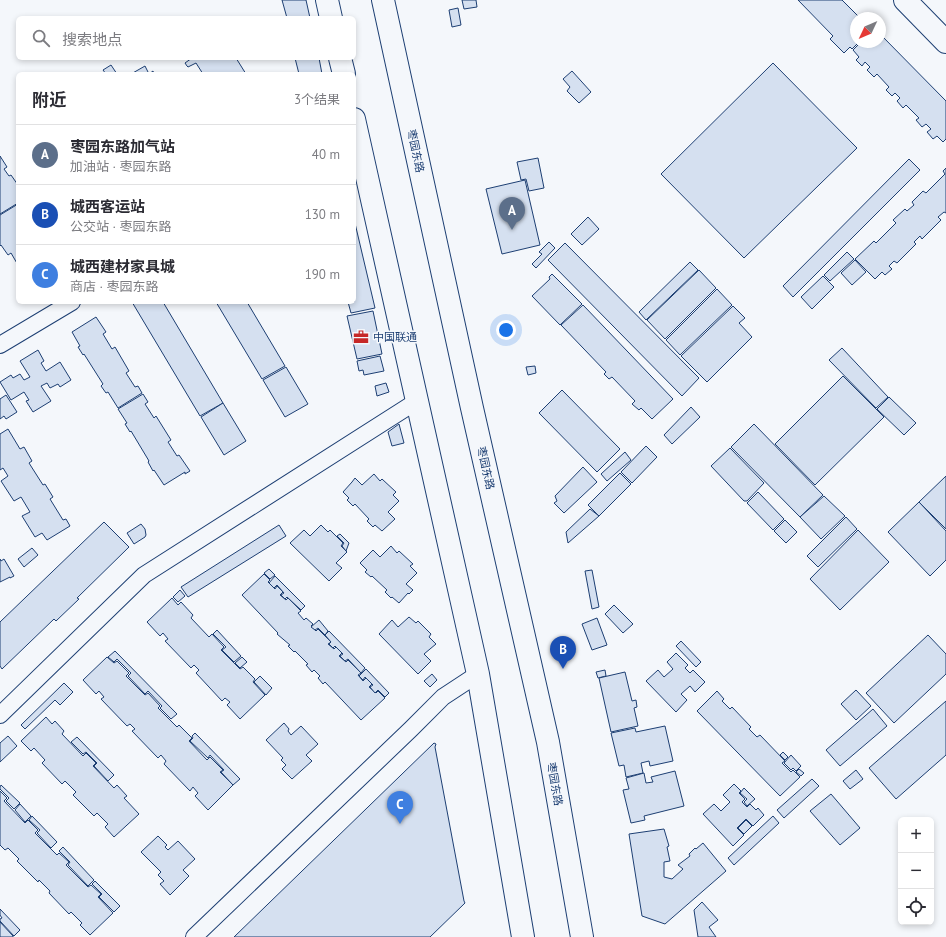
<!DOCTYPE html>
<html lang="zh">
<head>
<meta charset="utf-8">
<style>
  :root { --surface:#fff; --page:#f7f7f7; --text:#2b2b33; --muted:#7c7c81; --line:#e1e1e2; --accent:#1a73e8 }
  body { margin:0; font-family:"PT Sans","Noto Sans SC",sans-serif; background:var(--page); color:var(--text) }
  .controls { position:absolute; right:12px; bottom:12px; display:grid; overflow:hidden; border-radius:6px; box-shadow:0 2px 6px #0003 }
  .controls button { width:36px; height:36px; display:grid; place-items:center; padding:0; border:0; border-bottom:1px solid var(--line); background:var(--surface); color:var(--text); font:20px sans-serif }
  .compass { position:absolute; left:850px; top:12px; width:36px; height:36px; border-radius:50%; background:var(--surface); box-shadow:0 2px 6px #0003; rotate:226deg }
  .you { position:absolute; left:506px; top:330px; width:14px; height:14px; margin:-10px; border:3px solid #fff; border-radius:50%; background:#1a73e8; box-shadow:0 0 0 6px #1a73e833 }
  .badge { display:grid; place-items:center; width:26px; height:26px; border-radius:50%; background:var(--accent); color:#fff; font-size:13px; font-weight:700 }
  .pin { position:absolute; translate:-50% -33px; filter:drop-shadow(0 1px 2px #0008) }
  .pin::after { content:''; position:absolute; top:21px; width:14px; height:12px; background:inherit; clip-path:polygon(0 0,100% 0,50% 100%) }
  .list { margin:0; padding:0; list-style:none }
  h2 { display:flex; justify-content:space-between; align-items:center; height:52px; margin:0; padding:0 16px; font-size:17px }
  h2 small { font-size:13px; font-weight:400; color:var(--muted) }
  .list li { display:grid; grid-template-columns:26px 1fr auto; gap:12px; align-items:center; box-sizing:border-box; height:60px; padding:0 16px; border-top:1px solid var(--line) }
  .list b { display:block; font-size:15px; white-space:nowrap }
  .list p { margin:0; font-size:13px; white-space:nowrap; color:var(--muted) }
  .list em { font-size:13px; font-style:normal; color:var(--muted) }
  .icon { flex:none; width:22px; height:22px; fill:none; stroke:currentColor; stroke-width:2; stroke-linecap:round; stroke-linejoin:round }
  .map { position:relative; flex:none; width:946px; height:937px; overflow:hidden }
  .search { position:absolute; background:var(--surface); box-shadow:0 2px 6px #0003; left:16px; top:16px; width:340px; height:44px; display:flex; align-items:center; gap:10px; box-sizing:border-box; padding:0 14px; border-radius:6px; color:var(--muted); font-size:15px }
  .panel { position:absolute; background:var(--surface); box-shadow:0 2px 6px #0003; left:16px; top:72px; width:340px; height:232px; border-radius:6px }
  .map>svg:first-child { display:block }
</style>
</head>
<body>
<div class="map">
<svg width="946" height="937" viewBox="0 0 946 937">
  <rect width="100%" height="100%" fill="#f4f7fb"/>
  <g fill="#d5e0f0" stroke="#1d3f73">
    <polygon points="282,0 306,0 310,18 287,18"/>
    <polygon points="462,0 476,0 477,7 464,9"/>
    <polygon points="798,0 842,0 860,18 856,18 856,42 859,42 852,49 850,47 844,53 830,39 833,36"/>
    <polygon points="458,8 461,25 452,27 449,10"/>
    <polygon points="880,34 946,101 946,139 943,142 937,136 933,139 927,132 931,129 926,124 922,127 916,120 919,118 906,105 903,108 897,101 900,98 895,93 892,96 886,90 889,87 877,74 874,77 867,70 870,67 865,62 862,66 856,60 859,57 853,50 861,42 880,42"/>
    <polygon points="192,58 236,58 246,74 203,74 196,63 188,67 187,66 185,63"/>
    <polygon points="295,58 319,58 322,74 299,74"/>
    <polygon points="773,63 857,148 744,258 661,174"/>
    <polygon points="111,65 117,74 106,74 103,70"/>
    <polygon points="145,66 149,74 153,71 154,74 131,74"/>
    <polygon points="572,71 591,92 579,103 567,91 570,87 563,79"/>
    <polygon points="0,156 7,167 4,169 9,176 11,175 18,185 18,203 0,214"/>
    <polygon points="538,158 544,188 529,191 526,179 521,180 517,162"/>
    <polygon points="909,159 920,170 793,297 783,286"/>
    <polygon points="946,168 946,213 944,212 938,217 941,220 922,239 920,236 914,242 916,244 897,263 894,261 889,266 892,269 885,275 882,272 875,279 855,259 874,241 876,243 896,223 893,220 905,209 907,211 914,205 912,202 923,191 926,193 945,174 943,171"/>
    <polygon points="525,180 540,245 502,254 486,189"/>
    <polygon points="18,204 18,265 11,253 8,255 1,245 0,246 0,215"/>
    <polygon points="588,217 599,229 582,245 571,234"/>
    <polygon points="354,219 375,308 351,313 348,302 354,302"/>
    <polygon points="549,242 555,248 536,268 532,264 542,254 539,252"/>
    <polygon points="565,243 699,378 682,396 548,260"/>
    <polygon points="847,252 854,259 830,281 824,275"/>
    <polygon points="855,260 866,272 852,285 841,273"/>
    <polygon points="690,262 698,270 646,320 639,312"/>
    <polygon points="699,270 716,288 665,339 647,320"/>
    <polygon points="552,274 582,304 560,325 532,296 550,279 549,277"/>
    <polygon points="823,276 834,287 812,309 801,297"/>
    <polygon points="717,289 732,305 680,355 666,340"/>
    <polygon points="132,302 163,302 223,403 200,416"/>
    <polygon points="216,302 247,302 285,366 262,379"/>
    <polygon points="583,305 673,399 652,419 641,408 639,410 632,404 635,401 612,377 609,379 604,374 606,372 561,325"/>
    <polygon points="733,306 745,318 739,323 752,337 707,382 681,356"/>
    <polygon points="373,311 382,354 357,359 347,316"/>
    <polygon points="96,317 106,332 103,334 112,349 115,347 129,371 126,373 135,387 138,386 142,393 118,408 108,392 106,393 101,386 103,384 84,354 83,355 78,347 80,346 72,332"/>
    <polygon points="842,348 888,397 876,408 829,360"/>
    <polygon points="38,350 44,361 41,363 46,371 60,362 71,380 60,387 58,384 50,388 47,383 41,386 51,401 33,412 26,401 29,400 24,392 11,400 0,382 11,375 13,378 20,374 24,380 30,377 20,361"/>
    <polygon points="380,356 384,371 364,375 363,370 359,371 357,361"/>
    <polygon points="535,366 536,373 528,375 526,367"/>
    <polygon points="286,367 308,404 285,417 263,380"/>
    <polygon points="843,376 884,417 815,485 775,444"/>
    <polygon points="386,383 389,392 377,396 375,386"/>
    <polygon points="562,390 620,449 597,472 539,413"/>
    <polygon points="143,394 148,402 145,404 154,418 156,416 171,440 168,442 177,456 179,455 190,471 185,474 185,472 164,485 154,470 153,471 148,462 149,461 131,431 130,432 125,424 127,423 118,409"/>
    <polygon points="6,395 17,412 6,419 4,416 0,419 0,399"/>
    <polygon points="889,397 916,423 904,435 877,409"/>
    <polygon points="223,403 246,441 224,455 201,417"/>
    <polygon points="691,407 700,417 672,444 664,435"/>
    <polygon points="399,424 404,443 392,446 388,432"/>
    <polygon points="754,424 823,495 800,517 731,447"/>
    <polygon points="8,429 20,449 24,447 32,461 29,463 43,485 45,484 53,497 50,499 63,520 66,519 70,526 47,540 42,533 35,537 22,516 30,512 21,497 14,501 1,481 8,476 3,468 0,470 0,434"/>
    <polygon points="646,446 657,457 632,483 621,472"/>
    <polygon points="730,448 764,483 747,501 744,501 711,466"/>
    <polygon points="625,452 631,460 607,481 601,474"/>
    <polygon points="583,467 597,482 564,513 554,503 557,501 555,496"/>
    <polygon points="620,473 631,484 599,516 588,505"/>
    <polygon points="374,474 380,481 382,479 396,492 393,495 399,501 388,512 395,519 382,531 375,525 373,527 367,521 369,519 355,504 353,506 347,500 349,498 343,492 352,482 355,478 362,485"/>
    <polygon points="946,476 946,529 919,502"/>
    <polygon points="758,492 784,519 773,530 747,503"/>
    <polygon points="824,496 845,516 821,539 800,517"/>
    <polygon points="919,502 946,531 946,560 930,576 888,532"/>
    <polygon points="590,509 599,516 568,543 566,532"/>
    <polygon points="846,517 857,529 818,567 807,556"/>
    <polygon points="785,520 797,532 786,543 774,531"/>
    <polygon points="104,522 129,547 77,598 79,599 56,621 54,619 2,669 0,666 0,622"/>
    <polygon points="141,524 145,529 146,535 145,537 134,544 127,533"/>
    <polygon points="279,525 286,536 188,597 181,587"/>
    <polygon points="321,525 328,532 330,530 343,543 341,546 347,552 336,563 342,568 329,581 290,543 304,530 310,536"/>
    <polygon points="858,530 889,562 840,610 810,579"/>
    <polygon points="340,534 349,543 346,551 342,546 344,543 337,536"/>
    <polygon points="391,546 397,553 399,551 413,564 410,566 417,573 406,584 413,590 409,594 408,593 399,603 392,597 391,598 385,592 387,590 372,576 371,577 365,572 367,570 360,563 373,550 380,557"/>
    <polygon points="32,548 38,555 24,567 18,559"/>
    <polygon points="0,559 1,561 4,559 14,576 10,578 10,577 0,582"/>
    <polygon points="269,569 275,575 270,579 264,573"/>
    <polygon points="592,570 599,607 592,609 585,571"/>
    <polygon points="264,574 270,580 268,582 275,589 277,586 283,592 280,595 286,600 288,598 301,611 298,613 304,620 306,618 313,624 311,626 316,631 318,629 331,642 328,644 334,649 336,647 342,653 339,656 346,662 348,660 361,673 358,675 363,681 366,678 372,684 369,687 376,693 378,691 385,698 361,720 325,682 323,684 318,678 320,676 314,670 312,672 306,665 308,664 295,651 294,652 288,646 290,645 277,634 278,633 242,595"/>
    <polygon points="275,576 305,606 301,610 287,597 285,599 281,595 284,593 277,585 274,588 269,583"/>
    <polygon points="180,590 185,596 178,602 173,597"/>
    <polygon points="172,598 178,605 181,602 193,615 191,618 209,637 212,634 224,647 221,650 240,669 243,667 255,679 253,682 265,695 240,719 227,705 230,702 225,698 222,701 196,673 199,670 194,665 191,668 165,641 168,639 163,633 160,636 147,622"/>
    <polygon points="614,605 633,624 623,633 605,614"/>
    <polygon points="409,617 416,623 418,621 431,634 429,637 436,644 424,654 431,661 418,674 379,634 392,620 398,627"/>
    <polygon points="597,618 607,645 592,650 582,624"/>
    <polygon points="319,620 328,631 325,635 318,628 315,630 311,627"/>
    <polygon points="217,630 241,656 234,662 222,650 226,647 213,634"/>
    <polygon points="329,631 365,668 361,673 348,659 345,661 340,656 343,654 335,646 333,648 329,644 331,642 325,635"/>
    <polygon points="928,635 946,654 946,674 894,723 866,693"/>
    <polygon points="681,641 701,662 696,667 676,646"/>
    <polygon points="115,651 177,714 171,719 160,708 162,706 148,691 145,694 128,676 131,673 117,659 114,662 108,657"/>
    <polygon points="676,653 688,665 685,668 690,673 693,670 705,682 695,692 690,686 681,694 687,700 676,712 646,681 658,670 664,677 673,669 667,662"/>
    <polygon points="107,657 114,663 117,661 129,673 126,676 145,695 148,693 160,706 158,708 177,727 179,725 192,738 189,741 207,760 210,757 223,770 220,772 233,785 208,810 195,796 198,793 193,787 190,791 164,764 166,761 161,755 158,758 132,731 135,729 130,724 127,726 101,699 104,697 99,691 96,694 83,680"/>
    <polygon points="242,657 247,662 240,668 235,663"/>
    <polygon points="366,669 389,693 385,697 378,690 375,693 370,687 373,685 365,677 363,680 359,676"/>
    <polygon points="605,670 606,676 598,678 596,672"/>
    <polygon points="625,672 632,701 636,700 637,707 634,708 638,726 611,732 599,678"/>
    <polygon points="432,674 437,680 430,687 424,681"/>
    <polygon points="260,676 272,688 266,695 254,682"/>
    <polygon points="64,683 73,692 60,705 55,700 25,729 21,725"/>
    <polygon points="856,690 871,706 856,720 841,704"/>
    <polygon points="717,691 724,699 722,701 730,709 732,707 751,727 749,729 757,737 760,735 785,761 782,763 791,772 793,770 800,777 780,796 697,711"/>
    <polygon points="946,701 946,755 896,799 869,768"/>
    <polygon points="873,709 887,726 840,766 826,750"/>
    <polygon points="46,717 52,724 55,721 64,731 62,734 83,756 86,753 96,763 93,766 114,788 117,785 127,796 124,798 139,814 114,837 105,827 108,824 97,813 94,816 73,795 76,792 65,781 62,784 42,763 45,760 34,748 31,751 21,741"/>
    <polygon points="284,723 289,729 288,731 291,735 301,726 318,744 306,755 312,761 292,779 282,769 286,765 281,760 283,758 266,740"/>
    <polygon points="665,726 673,761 650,766 649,761 641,763 643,773 626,777 624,765 619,766 611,733 635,728 636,732"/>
    <polygon points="195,733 240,779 233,785 221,772 224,770 210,755 208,758 190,741 193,738 192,736"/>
    <polygon points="8,736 17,746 0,762 0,743"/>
    <polygon points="77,737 114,775 108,781 94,766 97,763 86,752 83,754 71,742"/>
    <polygon points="434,743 436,744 435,747 464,901 465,903 430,937 234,937"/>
    <polygon points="783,752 788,757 785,760 780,755"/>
    <polygon points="791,755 801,766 796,771 793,768 791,770 784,763"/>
    <polygon points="799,769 804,773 801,776 796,772"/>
    <polygon points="856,770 863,779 850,789 843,781"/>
    <polygon points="675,771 684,806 644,816 645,820 631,823 623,790 629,789 626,778 644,773 646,783 653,782 651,777"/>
    <polygon points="812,779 819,786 784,818 777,810"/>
    <polygon points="734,784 741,791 739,793 745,799 742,802 747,807 750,804 756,810 758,808 764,815 753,826 746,819 737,828 744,835 733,846 703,814 714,804 721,811 730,802 723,795"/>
    <polygon points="1,785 20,803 14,809 6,801 9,798 0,789 0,787"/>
    <polygon points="744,788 755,799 747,806 744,802 747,799 740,793"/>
    <polygon points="0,791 7,798 4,801 25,823 28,820 38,830 35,833 57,855 59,853 69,862 66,865 88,887 91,885 101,894 98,897 113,913 90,935 80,925 82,923 71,912 69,914 49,893 50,891 39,880 38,882 17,861 19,859 8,848 5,850 0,845"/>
    <polygon points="831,794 860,828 840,845 810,811"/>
    <polygon points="20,804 31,816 25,822 15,810"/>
    <polygon points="32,816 57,842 51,848 37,833 40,830 29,820"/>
    <polygon points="773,816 779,823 734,865 728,858"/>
    <polygon points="746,820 752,826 744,834 738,828"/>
    <polygon points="664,829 669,846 667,847 670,861 664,862 664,877 672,879 683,869 678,865 690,856 689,854 695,848 696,849 703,843 726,871 665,924 642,916 629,834"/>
    <polygon points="158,836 167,845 165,847 168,850 178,841 195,859 183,870 189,876 170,895 160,884 164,881 158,875 161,872 141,852"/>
    <polygon points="63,847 94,880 88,886 68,865 70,862 59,851"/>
    <polygon points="95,881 120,906 114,912 99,897 102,894 92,884"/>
    <polygon points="702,902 718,920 709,927 716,937 698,937 694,910"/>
    <polygon points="0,909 20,930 14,936 0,921 0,919 2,918 0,915"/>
    <polygon points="0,922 13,936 13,937 0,937"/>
  </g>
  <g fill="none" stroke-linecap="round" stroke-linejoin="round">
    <g stroke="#1d3f73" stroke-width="18">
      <g id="minor">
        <polyline points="0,345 72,302"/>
        <polyline points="0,715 144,575 417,401"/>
        <polyline points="194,937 411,729 443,697 478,674"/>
      </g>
    </g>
    <g stroke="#1d3f73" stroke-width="24">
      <g id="primary">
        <polyline points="327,0 331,18"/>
        <polyline points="383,0 472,408 548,742 582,937"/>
        <polyline points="905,0 946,42"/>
        <polyline points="340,58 344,74"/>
        <polyline points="354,119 478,674 523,937"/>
      </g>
    </g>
    <use href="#minor" stroke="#f4f7fb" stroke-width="16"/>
    <use href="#primary" stroke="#f4f7fb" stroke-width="22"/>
  </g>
  <defs>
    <g id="office-bare" transform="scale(1.2)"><path d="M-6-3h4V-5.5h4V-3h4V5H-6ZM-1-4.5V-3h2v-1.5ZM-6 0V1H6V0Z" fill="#c62828" stroke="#f4f7fb" stroke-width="2.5" paint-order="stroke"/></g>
  </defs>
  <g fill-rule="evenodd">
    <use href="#office-bare" x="361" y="337"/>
  </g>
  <g text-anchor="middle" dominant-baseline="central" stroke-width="3" stroke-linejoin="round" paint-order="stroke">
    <g font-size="11" fill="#1d3f73" stroke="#f4f7fb">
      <text transform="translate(416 151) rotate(78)">枣园东路</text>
      <text transform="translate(486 468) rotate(77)">枣园东路</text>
      <text transform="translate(555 784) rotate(80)">枣园东路</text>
    </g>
    <g font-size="11" fill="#1d3f73" stroke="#f4f7fb" text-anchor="start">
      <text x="373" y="337">中国联通</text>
    </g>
  </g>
</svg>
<div class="controls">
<button>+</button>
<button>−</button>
<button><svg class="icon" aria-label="locate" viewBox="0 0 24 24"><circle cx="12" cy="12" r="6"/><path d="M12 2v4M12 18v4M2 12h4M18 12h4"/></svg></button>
</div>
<svg class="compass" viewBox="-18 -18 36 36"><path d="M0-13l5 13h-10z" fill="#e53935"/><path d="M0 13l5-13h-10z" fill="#7c7c81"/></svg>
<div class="you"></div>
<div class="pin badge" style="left:512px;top:230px;background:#5c6f8a">A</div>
<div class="pin badge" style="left:563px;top:669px;background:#1a4fb4">B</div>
<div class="pin badge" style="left:400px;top:824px;background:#3f7fe0">C</div>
<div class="search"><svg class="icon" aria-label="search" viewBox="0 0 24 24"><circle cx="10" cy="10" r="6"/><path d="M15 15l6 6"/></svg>搜索地点</div>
<section class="panel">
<h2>附近<small>3个结果</small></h2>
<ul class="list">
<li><span class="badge" style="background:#5c6f8a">A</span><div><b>枣园东路加气站</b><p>加油站 · 枣园东路</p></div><em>40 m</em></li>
<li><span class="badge" style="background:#1a4fb4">B</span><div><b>城西客运站</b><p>公交站 · 枣园东路</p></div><em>130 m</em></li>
<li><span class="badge" style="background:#3f7fe0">C</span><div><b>城西建材家具城</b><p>商店 · 枣园东路</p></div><em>190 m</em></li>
</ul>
</section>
</div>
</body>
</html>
